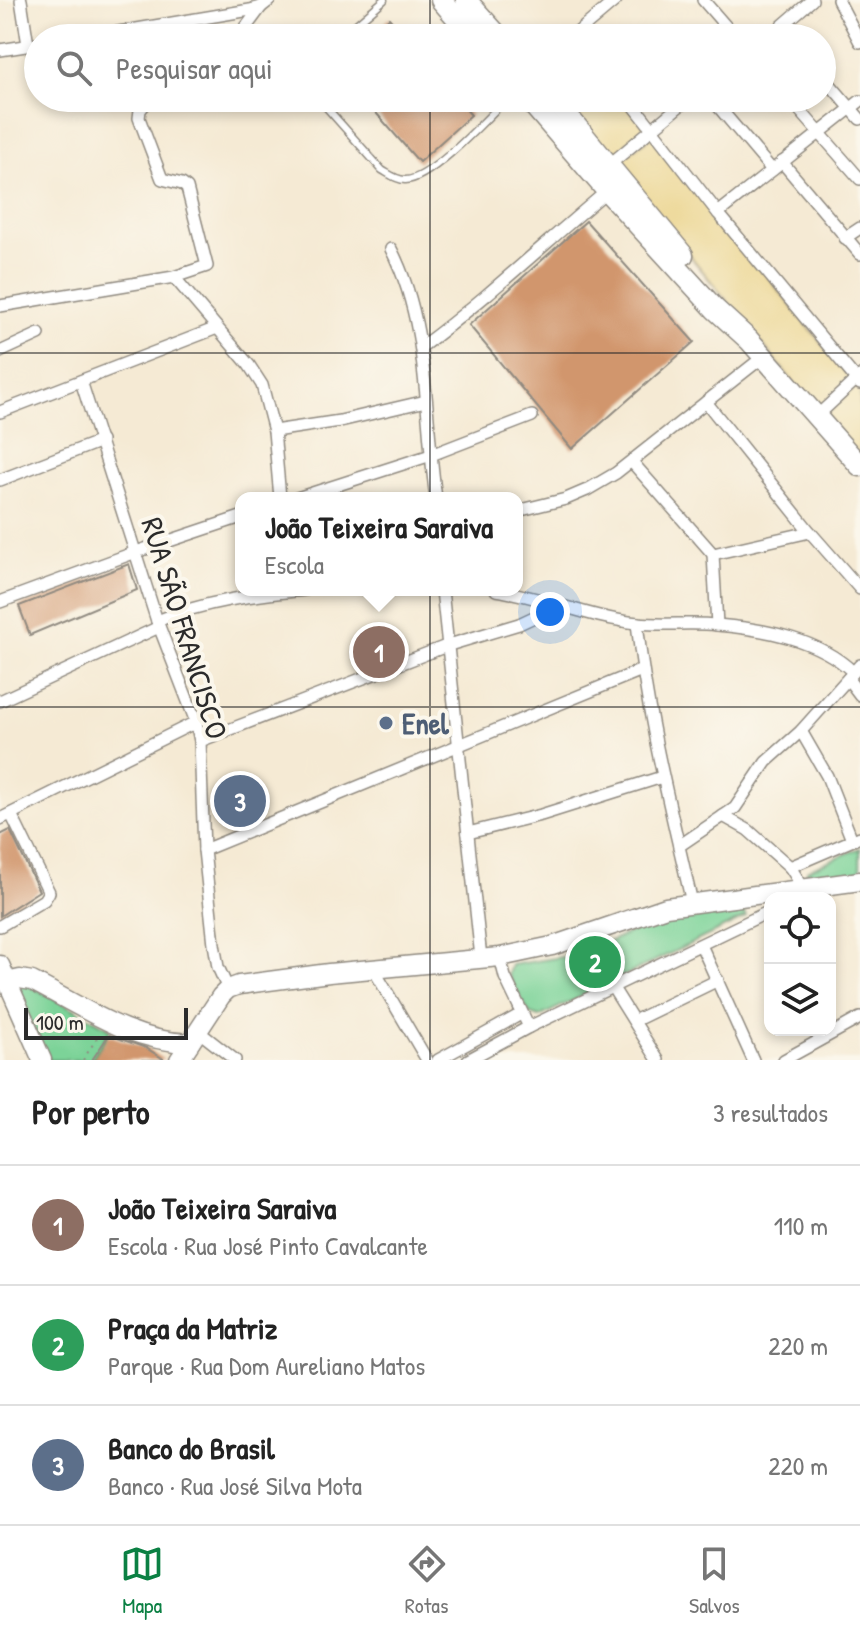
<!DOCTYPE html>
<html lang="pt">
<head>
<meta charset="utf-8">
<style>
  :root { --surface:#fff; --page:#f2f2f2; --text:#222; --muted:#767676; --line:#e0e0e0; --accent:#0b8043 }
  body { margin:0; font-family:"Patrick Hand",sans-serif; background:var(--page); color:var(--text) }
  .controls { position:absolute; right:24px; bottom:24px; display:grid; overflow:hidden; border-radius:16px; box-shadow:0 4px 12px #0003 }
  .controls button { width:72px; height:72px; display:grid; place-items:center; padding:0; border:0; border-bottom:2px solid var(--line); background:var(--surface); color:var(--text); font:40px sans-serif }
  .scale { position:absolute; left:24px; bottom:20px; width:164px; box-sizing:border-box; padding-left:8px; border:4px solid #2b2b2b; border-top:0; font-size:22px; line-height:28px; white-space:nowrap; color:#2b2b2b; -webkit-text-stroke:6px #fbf7ec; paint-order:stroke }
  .you { position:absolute; left:550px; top:612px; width:28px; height:28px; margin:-20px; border:6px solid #fff; border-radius:50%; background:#1a73e8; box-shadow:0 0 0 12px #1a73e833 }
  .badge { display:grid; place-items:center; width:52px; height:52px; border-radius:50%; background:var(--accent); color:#fff; font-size:26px; font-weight:700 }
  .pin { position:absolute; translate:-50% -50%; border:4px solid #fff; box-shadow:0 2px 8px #0006 }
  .popup { position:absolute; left:235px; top:492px; width:288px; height:104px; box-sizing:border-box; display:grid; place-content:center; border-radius:16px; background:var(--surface); filter:drop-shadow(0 2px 6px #0005); font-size:26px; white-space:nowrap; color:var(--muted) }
  .popup b { font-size:30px; color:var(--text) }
  .popup::after { content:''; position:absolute; left:50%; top:100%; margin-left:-16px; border:16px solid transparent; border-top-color:var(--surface) }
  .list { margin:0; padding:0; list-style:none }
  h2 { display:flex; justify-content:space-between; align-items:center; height:104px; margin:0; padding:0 32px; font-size:34px }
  h2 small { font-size:26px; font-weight:400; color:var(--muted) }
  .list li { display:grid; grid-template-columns:52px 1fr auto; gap:24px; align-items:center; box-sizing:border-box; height:120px; padding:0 32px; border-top:2px solid var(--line) }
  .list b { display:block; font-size:30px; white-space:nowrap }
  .list p { margin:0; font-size:26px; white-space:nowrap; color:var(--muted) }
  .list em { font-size:26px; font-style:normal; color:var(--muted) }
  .icon { flex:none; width:44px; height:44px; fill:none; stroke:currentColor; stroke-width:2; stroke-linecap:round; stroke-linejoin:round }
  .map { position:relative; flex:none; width:860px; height:1060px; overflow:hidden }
  .search { position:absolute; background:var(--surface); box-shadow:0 4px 12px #0003; left:24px; right:24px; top:24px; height:88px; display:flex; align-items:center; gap:20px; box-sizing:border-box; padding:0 28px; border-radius:44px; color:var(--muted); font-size:30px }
  .sheet { height:464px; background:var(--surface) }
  nav { display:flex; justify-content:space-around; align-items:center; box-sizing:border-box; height:112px; border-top:2px solid var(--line); background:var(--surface); font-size:22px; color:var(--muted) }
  nav a { display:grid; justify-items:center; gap:4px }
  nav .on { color:var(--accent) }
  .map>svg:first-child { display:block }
</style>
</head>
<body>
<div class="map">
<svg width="860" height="1060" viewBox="0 0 860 1060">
  <rect width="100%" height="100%" fill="#fbf7ec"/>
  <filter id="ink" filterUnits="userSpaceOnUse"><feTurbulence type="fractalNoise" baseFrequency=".0125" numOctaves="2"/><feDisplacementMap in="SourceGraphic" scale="16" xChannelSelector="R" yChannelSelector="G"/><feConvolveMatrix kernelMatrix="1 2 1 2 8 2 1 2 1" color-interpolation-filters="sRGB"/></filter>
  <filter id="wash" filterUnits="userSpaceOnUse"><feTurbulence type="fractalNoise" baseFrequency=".006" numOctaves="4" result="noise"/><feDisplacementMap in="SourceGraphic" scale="32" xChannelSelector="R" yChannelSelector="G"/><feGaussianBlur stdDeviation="1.8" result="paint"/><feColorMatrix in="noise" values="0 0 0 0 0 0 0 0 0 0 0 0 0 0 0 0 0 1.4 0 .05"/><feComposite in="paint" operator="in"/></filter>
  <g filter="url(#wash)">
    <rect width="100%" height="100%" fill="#f5ead4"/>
    <g fill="#7cd398" stroke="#547f62" stroke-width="2">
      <polygon points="860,848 860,875 807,879 807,870"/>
      <polygon points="741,906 746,917 539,1017 530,1014 508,975 511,965 568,956 572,959 667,915"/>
      <polygon points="22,981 111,1029 91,1060 49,1060 14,985"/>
    </g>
    <g fill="#eeda9e" stroke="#8c8264" stroke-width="2">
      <polygon points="561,98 622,98 645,127 612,157"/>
      <polygon points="653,135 850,378 817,411 615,164"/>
      <polygon points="856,386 860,390 860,459 823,417"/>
    </g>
    <g id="blocks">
      <g fill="#d1966d">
        <polygon points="389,18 406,38 367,38"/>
        <polygon points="363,98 456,98 471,115 419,162"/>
        <polygon points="586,221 694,342 572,449 469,325"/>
        <polygon points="129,564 137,590 30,635 19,606"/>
        <polygon points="10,830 39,891 0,916 0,835"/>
        <polygon points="109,1035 146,1048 165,1060 92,1060"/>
      </g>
    </g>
  </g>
  <g filter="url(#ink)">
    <use href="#blocks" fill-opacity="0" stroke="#908a80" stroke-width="2"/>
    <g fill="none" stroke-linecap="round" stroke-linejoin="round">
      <g stroke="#908a80" stroke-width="9">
        <g id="lane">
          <polyline points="340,38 384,0"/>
          <path d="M318 98 382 170C389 174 396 180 405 180 430 181 488 117 507 98"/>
        </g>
      </g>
      <g stroke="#908a80" stroke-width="14">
        <g id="street">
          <polyline points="21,0 28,45"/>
          <polyline points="703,0 736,38"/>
          <polyline points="838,0 860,42"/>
          <polyline points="83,38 250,10 261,7 270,0"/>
          <polyline points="238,38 261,7"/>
          <polyline points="571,38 616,0"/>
          <polyline points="768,38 812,0"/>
          <polyline points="0,50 38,44"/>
          <polyline points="822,75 860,119"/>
          <polyline points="628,98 718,213 860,384"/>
          <polyline points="711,98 772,170"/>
          <polyline points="789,98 860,179"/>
          <polyline points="782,162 860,254"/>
          <polyline points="609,165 689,98"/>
          <polyline points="718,213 860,101"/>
          <polyline points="845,238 860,228"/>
          <path d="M391 249C430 325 424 415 436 498"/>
          <polyline points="174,277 249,365 262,385 274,431 280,498"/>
          <polyline points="0,306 174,277 207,266 187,188 182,184 162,179 139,118 140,110 150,98"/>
          <path d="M421 347C486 299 545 243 607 191"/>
          <polyline points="0,352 39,334"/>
          <polyline points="81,381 157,621 196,722 200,741 204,850 214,944 218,967 228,989"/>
          <polyline points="706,402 810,532 860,589"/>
          <polyline points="0,412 217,328"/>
          <polyline points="816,417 860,376"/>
          <polyline points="274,431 340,421 426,401"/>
          <polyline points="632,462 713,554 810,532"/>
          <polyline points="0,480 101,441"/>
          <polyline points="297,498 431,455 532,416"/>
          <polyline points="517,511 566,499 587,490 616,473 763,357"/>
          <polyline points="713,554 717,625"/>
          <polyline points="442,590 481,958"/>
          <path d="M496 590C544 597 589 618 638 623 664 626 691 622 717 625 764 629 819 639 853 672"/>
          <polyline points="0,602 136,552 241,517"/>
          <path d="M157 621C205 601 253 595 305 590"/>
          <path d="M637 623C647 718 671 810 692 903"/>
          <polyline points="848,679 860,695"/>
          <polyline points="0,701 159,627"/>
          <polyline points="801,731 827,776 852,840"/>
          <polyline points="200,741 449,645 519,624 557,606"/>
          <polyline points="723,816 748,830 790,867"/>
          <polyline points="0,819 196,722"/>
          <polyline points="468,833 541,815 662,777"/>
          <polyline points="679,846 735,808 766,762 801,731 860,665"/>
          <polyline points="204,850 642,670"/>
          <polyline points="804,889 790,867 860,837"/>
          <polyline points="0,926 44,900 49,892 11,814"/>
          <polyline points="701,945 753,1060"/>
          <polyline points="500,957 505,977 529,1027 770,911"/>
          <polyline points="374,970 427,1060"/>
          <polyline points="613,988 658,1060"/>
          <polyline points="634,1021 718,980"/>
          <polyline points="198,1031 235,1060"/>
          <polyline points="438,1060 521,1014"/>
          <polyline points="468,1060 529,1027"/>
          <polyline points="784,1060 860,1018"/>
        </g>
      </g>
      <g stroke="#908a80" stroke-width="21">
        <g id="primary">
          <polyline points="0,965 42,1060"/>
          <path d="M7 982 20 979 32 981C83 1007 131 1042 190 1043"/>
          <polyline points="179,1060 221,996 228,989 239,985 329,973 500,957 552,946 666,907 860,881"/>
        </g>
      </g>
      <g stroke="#908a80" stroke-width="23">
        <g id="highway">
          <polyline points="441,0 474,38"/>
          <polyline points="466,0 500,38"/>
          <polyline points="527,98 607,191 715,309 749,340 860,466"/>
          <polyline points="553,98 683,255"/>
        </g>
      </g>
      <polyline stroke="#908a80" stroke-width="2" stroke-dasharray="2 6" stroke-linecap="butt" points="83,1060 100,1033"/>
      <use href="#lane" stroke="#fff" stroke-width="6"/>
      <use href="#street" stroke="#fff" stroke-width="11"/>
      <use href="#primary" stroke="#fff" stroke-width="18"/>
      <use href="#highway" stroke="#fff" stroke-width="20"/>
    </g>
  </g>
  <path fill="none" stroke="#2b2b2b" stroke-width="2" stroke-opacity="0.55" d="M430 0V38M430 98V1060M0 353H860M0 707H860"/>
  <circle fill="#5c6f8a" stroke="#fbf7ec" stroke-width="3" cx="386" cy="723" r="8"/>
  <g text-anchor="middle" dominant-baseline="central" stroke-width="8" stroke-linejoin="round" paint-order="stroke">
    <g font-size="30" fill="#2b2b2b" stroke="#fbf7ec">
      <text transform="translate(185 628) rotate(73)">RUA SÃO FRANCISCO</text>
    </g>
    <g font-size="30" font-weight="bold" fill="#4e5e75" stroke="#fbf7ec" text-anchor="start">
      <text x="402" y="723">Enel</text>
    </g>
  </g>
</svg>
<div class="controls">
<button><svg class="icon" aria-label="locate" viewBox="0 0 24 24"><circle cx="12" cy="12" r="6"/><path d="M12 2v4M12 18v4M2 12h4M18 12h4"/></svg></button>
<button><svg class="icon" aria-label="layers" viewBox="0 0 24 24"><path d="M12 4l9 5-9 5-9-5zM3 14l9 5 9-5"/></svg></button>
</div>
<div class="scale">100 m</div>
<div class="you"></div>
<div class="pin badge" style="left:379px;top:652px;background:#8d6e63">1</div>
<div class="popup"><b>João Teixeira Saraiva</b>Escola</div>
<div class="pin badge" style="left:595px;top:962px;background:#2e9e5b">2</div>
<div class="pin badge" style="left:240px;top:801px;background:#5c6f8a">3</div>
<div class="search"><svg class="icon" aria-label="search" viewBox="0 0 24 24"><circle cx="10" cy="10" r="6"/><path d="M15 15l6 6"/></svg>Pesquisar aqui</div>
</div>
<section class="sheet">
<h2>Por perto<small>3 resultados</small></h2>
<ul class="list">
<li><span class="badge" style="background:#8d6e63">1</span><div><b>João Teixeira Saraiva</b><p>Escola · Rua José Pinto Cavalcante</p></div><em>110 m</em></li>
<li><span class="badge" style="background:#2e9e5b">2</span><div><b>Praça da Matriz</b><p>Parque · Rua Dom Aureliano Matos</p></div><em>220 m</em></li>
<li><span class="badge" style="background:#5c6f8a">3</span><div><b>Banco do Brasil</b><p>Banco · Rua José Silva Mota</p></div><em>220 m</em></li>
</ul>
</section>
<nav>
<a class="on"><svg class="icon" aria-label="map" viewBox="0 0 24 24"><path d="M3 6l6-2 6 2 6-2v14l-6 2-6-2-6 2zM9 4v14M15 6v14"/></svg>Mapa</a>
<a><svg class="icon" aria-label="directions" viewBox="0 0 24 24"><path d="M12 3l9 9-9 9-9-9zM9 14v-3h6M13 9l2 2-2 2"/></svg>Rotas</a>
<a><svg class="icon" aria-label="saved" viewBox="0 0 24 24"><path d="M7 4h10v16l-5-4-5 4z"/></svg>Salvos</a>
</nav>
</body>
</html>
